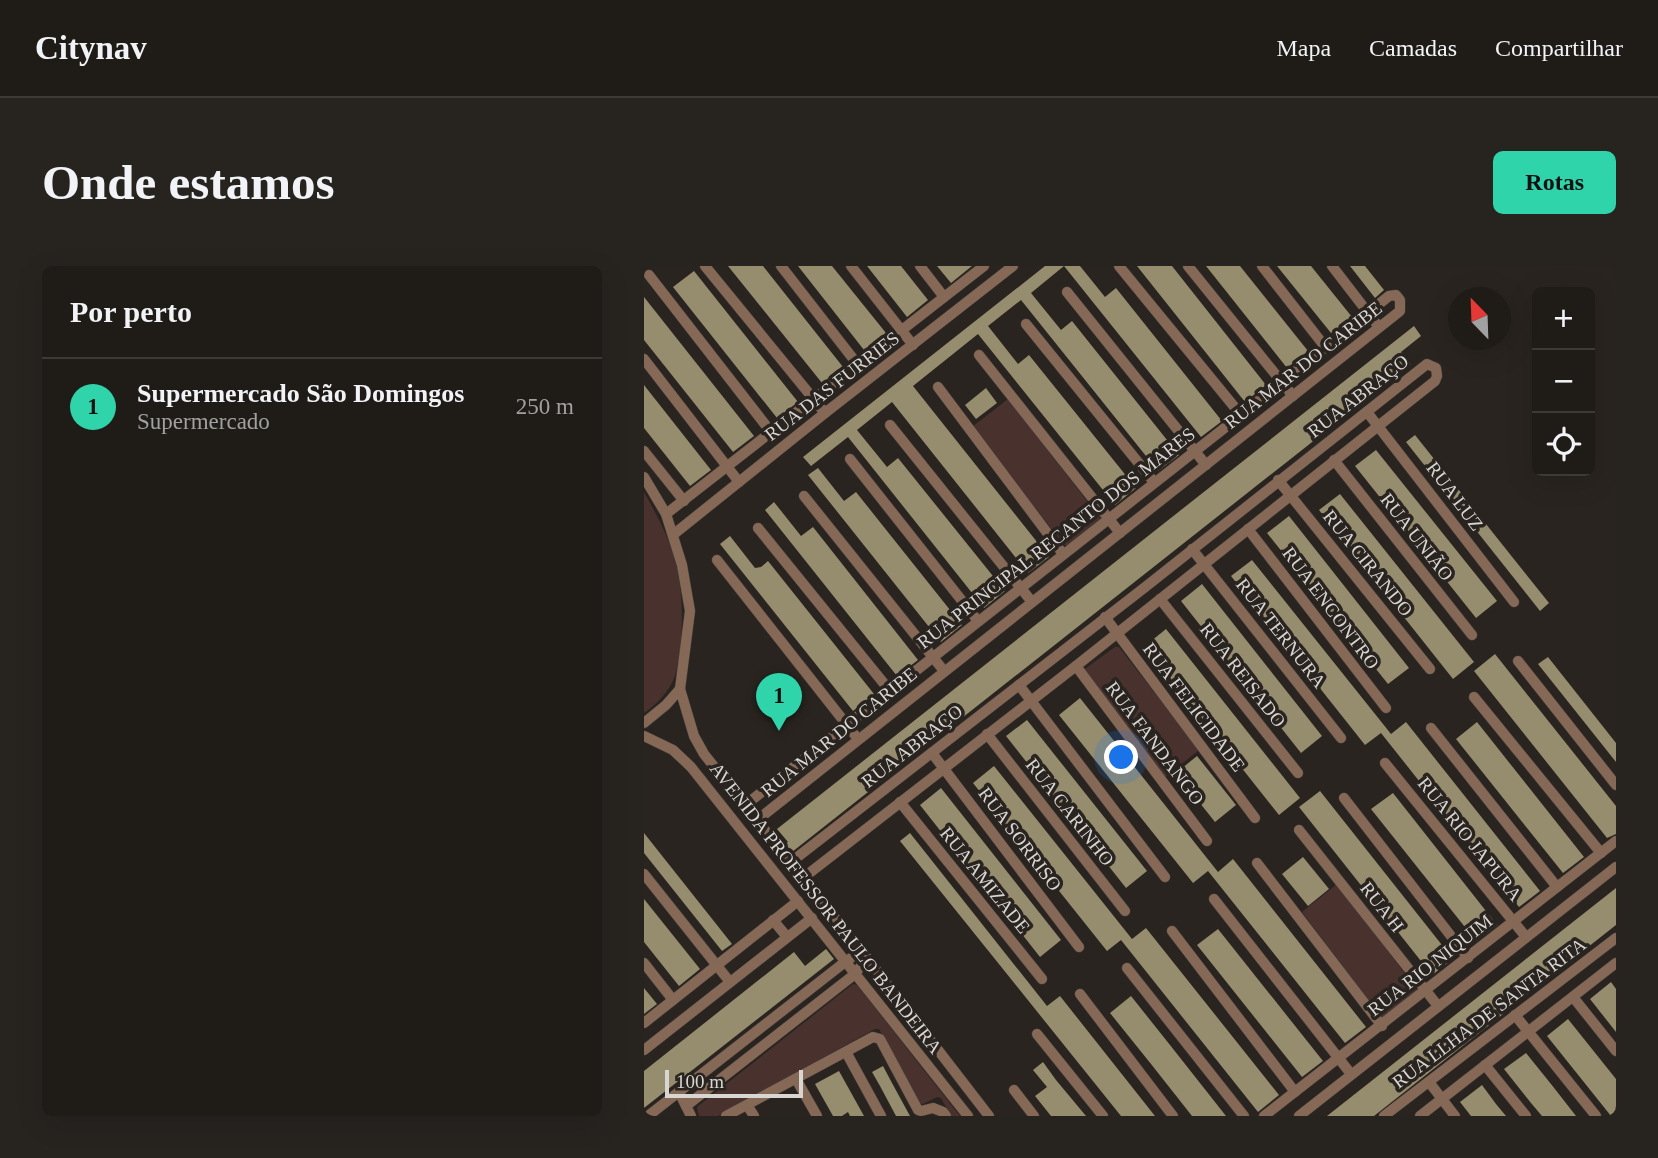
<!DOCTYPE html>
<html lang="pt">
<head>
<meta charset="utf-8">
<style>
  :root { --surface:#1f1b17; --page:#272420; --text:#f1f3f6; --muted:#a1a1a1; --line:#3c3936; --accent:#2fd4aa }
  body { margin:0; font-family:Georgia,serif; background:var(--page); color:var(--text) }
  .controls { position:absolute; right:21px; top:21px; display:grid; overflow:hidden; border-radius:10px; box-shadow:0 7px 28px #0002 }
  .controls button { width:63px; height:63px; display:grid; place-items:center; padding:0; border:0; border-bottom:2px solid var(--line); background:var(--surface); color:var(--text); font:35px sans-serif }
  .compass { position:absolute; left:804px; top:21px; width:63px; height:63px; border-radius:50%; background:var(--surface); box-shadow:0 7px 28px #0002; rotate:337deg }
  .scale { position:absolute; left:21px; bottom:18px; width:138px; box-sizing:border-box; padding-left:7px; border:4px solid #d8d5d2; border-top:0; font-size:19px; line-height:24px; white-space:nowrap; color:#d8d5d2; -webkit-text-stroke:5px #29241f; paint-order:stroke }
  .you { position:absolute; left:478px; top:492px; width:24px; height:24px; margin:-18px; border:5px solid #fff; border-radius:50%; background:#1a73e8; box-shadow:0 0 0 10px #1a73e833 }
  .badge { display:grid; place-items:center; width:46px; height:46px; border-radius:50%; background:var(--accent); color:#111; font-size:23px; font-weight:700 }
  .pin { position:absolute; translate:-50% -58px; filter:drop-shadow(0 2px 4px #0008) }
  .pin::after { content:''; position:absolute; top:37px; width:24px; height:21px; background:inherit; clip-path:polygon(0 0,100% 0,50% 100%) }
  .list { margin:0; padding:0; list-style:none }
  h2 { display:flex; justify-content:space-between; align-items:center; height:91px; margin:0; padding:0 28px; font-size:30px }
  h2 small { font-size:23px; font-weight:400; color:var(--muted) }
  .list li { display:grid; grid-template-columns:46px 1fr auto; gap:21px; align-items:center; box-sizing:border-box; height:98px; padding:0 28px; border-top:2px solid var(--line) }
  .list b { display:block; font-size:26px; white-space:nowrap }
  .list p { margin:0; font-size:23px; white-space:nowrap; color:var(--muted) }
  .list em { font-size:23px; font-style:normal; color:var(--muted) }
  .icon { flex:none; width:38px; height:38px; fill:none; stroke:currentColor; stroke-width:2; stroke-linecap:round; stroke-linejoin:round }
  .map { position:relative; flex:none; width:972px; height:850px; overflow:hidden; border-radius:10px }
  header { display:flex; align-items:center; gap:42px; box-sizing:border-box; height:98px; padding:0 35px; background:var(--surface); border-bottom:2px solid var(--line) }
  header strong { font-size:33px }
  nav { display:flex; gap:38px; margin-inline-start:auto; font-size:24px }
  .intro { display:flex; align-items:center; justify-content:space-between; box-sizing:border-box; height:168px; padding:0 42px }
  h1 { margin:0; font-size:49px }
  .button { padding:18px 32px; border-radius:10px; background:var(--accent); color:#111; font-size:24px; font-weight:700 }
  main { display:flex; gap:42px; padding:0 42px }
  aside { flex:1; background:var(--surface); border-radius:10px; box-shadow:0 7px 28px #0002 }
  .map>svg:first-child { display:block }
</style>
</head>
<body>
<header>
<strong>Citynav</strong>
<nav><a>Mapa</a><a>Camadas</a><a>Compartilhar</a></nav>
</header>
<div class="intro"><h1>Onde estamos</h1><a class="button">Rotas</a></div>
<main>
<aside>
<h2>Por perto<small></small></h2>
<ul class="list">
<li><span class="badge">1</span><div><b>Supermercado São Domingos</b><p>Supermercado</p></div><em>250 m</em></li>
</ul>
</aside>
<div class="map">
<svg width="972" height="850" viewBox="0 0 972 850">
  <rect width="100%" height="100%" fill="#29241f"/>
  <g fill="#49322d">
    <polygon points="364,133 456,252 456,255 424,279 420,279 328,161"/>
    <path d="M0 226C12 248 24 269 31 294 40 323 40 376 32 406 28 422 14 438 0 447Z"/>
    <polygon points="471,381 475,381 555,484 520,512 438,405"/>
    <polygon points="693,618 773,724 773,727 741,751 736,750 658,646"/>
    <polygon points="209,718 213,719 316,850 307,850 297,832 293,831 279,838 274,837 235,763 231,763 74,850 55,850 53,841"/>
  </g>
  <g fill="#968c6e">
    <polygon points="84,0 119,0 199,101 178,117"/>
    <polygon points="154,0 188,0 242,67 220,84"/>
    <polygon points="223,0 257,0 284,34 263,51"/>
    <polygon points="293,0 328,0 307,17"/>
    <polygon points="401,0 420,0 387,27 417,64 428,55 535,189 514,205 377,34 344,60 374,98 385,89 492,222 471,239 334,68 269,120 405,291 384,307 248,136 213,164 243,201 254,192 361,325 340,342 204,171 167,200 159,191"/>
    <polygon points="420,0 436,0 461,31 472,22 578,155 557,171"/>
    <polygon points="493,0 528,0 622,119 601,136"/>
    <polygon points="562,0 596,0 664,85 643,102"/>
    <polygon points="633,0 667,0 708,51 687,67"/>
    <polygon points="706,0 721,0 740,24 731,32"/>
    <polygon points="50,5 154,136 133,152 29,21"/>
    <polygon points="0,31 110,170 89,186 0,74"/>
    <polygon points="770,60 777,70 757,86 767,98 148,586 141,578 144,576 133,563"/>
    <polygon points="0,119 67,204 46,220 0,162"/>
    <polygon points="342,122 353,137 332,153 321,139"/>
    <polygon points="771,169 905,337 896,345 762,176"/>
    <polygon points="732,184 853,335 832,352 711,200"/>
    <polygon points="174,202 200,235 212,226 318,359 297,376 164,209"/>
    <polygon points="696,228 830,396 809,413 675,244"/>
    <polygon points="130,236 157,270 169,261 274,394 253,410 121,244"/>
    <polygon points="645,250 765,402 744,418 623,267"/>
    <polygon points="86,270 111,302 117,301 124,295 230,428 209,445 76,278"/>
    <polygon points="608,294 747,468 762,456 896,625 875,641 737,467 721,479 587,310"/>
    <polygon points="558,318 678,470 657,487 537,335"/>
    <polygon points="522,363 656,532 635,549 501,380"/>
    <polygon points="851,388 972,540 972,568 963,572 830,405"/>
    <polygon points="904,391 972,477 972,496 894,398"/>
    <polygon points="436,432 574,606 589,593 722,761 701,777 564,605 549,617 415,449"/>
    <polygon points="383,454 503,605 482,622 362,470"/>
    <polygon points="833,456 940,591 919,607 812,473"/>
    <polygon points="553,490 592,539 571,556 532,507"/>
    <polygon points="350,500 488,673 502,662 635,829 614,846 477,674 463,685 329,517"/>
    <polygon points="297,522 417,674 396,691 276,539"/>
    <polygon points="676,525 809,693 788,709 655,541"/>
    <polygon points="749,527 853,659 832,675 727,543"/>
    <polygon points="0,567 88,678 78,685 0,587"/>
    <polygon points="266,567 403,740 416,730 511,850 477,850 256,575"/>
    <polygon points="659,591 685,623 664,640 638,608"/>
    <polygon points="972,622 972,659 863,745 730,850 683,850"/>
    <polygon points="0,633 56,703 35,720 0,676"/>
    <polygon points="574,663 679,795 658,811 553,679"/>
    <polygon points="182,683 190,693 0,842 0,805 150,686 161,700"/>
    <polygon points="967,716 972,723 972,766 946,733"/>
    <polygon points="0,722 13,738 0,748"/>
    <polygon points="487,730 526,779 582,850 548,850 507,798 466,747"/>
    <polygon points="924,753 972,813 972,850 967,850 903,770"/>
    <polygon points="882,787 907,818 932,850 898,850 887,837 860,803"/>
    <polygon points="399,796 412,814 442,850 407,850 391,830 403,821 389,804"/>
    <polygon points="239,800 248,817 266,850 252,850 236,820 228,806"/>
    <polygon points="195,805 220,850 206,850 204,846 198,850 189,850 171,818"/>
    <polygon points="838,819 852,838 862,850 827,850 816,836"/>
  </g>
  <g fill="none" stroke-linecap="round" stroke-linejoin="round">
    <g stroke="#45403c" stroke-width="11">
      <g id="street">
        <polyline points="61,0 181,147"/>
        <polyline points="137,0 214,99"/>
        <polyline points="207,0 269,79"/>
        <polyline points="276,0 300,31"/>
        <polyline points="475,0 597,149"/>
        <polyline points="544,0 649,130"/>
        <polyline points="618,0 682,82"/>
        <polyline points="688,0 735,61"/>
        <polyline points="5,9 127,166"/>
        <polyline points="423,26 562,199"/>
        <polyline points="382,58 510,216"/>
        <polyline points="335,89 476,267"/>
        <polyline points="0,93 95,216"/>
        <polyline points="294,121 419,288"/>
        <polyline points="723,146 870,336"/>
        <polyline points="246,159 388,336"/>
        <polyline points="0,185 40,235"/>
        <polyline points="206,193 334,355"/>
        <polyline points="690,194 828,369"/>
        <polyline points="0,211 22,248 38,299 46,345 36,423 50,470 60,488 223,692 345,850"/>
        <polyline points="634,214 786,403"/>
        <polyline points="160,230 300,405"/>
        <polyline points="22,248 340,0"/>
        <polyline points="114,262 246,425"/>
        <polyline points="604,263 742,442"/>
        <polyline points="30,268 181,147 369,0"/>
        <polyline points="548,283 697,472"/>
        <polyline points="73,294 214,473"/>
        <polyline points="516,333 654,507"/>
        <polyline points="461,351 611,552"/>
        <polyline points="874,395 972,519"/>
        <polyline points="432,400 563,575"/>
        <polyline points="375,419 521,611"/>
        <polyline points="830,431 957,587"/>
        <polyline points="0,457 22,439 36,423"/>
        <polyline points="787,462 913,621"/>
        <polyline points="343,468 481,645"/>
        <polyline points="0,470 29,484 47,501 324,850"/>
        <polyline points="288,487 435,681"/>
        <polyline points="741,497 882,671"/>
        <polyline points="700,532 824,692"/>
        <polyline points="256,536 398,713"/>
        <polyline points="100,540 597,149 745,30 752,29 756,34 756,45 112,555"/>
        <polyline points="655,564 794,740"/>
        <polyline points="147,596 500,322 783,98 792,102 793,110 791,115 432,400 159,612"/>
        <polyline points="613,597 738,760"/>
        <polyline points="0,608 86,716"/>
        <polyline points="570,633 707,808"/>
        <polyline points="129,654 143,671"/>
        <polyline points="528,665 651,826"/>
        <polyline points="0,697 29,734"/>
        <polyline points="483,702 600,850"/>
        <polyline points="436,728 529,850"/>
        <polyline points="929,731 972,785"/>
        <polyline points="871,749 952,850"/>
        <polyline points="0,757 154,635"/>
        <polyline points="393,768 459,850"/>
        <polyline points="0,784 168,652"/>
        <polyline points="202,786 237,850"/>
        <polyline points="841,799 882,850"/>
        <polyline points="152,813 173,850"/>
        <polyline points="785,816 811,850"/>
        <polyline points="370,824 390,850"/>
        <polyline points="35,826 47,850"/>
        <polyline points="103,839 110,850"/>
        <polyline points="42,840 211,708 223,692"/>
        <polyline points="4,850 201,696 217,685"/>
        <polyline points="82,850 229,771 236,773 274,844 277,845 289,842 299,846 302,850"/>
        <polyline points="620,850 972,575"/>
        <polyline points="655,850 972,601"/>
        <polyline points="740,850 972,672"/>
        <polyline points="776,850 972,697"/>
      </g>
    </g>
    <use href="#street" stroke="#856856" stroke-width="10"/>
  </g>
  <g text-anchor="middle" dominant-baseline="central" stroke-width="7" stroke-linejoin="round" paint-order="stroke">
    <g font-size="19" fill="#d8d5d2" stroke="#29241f">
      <text transform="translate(659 99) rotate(-38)">RUA MAR DO CARIBE</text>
      <text transform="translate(188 120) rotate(-38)">RUA DAS FURRIES</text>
      <text transform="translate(714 130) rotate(-38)">RUA ABRAÇO</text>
      <text transform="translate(811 230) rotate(53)">RUA LUZ</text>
      <text transform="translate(773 271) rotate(52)">RUA UNIÃO</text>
      <text transform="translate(412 272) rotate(-38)">RUA PRINCIPAL RECANTO DOS MARES</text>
      <text transform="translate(724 297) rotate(51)">RUA CIRANDO</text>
      <text transform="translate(687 342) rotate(53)">RUA ENCONTRO</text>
      <text transform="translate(637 367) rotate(52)">RUA TERNURA</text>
      <text transform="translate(599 409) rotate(52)">RUA REISADO</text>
      <text transform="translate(550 441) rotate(53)">RUA FELICIDADE</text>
      <text transform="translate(195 466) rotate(-39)">RUA MAR DO CARIBE</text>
      <text transform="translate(511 477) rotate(53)">RUA FANDANGO</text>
      <text transform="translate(268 480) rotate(-38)">RUA ABRAÇO</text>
      <text transform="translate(426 546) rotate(52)">RUA CARINHO</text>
      <text transform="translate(376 573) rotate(53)">RUA SORRISO</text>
      <text transform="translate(826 573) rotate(51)">RUA RIO JAPURA</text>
      <text transform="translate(341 614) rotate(51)">RUA AMIZADE</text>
      <text transform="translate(738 641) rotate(52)">RUA H</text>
      <text transform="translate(182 642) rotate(52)">AVENIDA PROFESSOR PAULO BANDEIRA</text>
      <text transform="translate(786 699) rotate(-38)">RUA RIO NIQUIM</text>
      <text transform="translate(845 747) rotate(-37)">RUA LLHA DE SANTA RITA</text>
    </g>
  </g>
</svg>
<div class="controls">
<button>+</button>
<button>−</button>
<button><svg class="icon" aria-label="locate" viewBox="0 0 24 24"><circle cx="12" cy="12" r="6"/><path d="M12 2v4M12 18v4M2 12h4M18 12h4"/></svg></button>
</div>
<svg class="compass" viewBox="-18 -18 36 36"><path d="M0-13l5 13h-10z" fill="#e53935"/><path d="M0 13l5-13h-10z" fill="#a1a1a1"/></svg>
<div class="scale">100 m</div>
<div class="you"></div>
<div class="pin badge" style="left:135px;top:465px">1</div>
</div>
</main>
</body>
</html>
